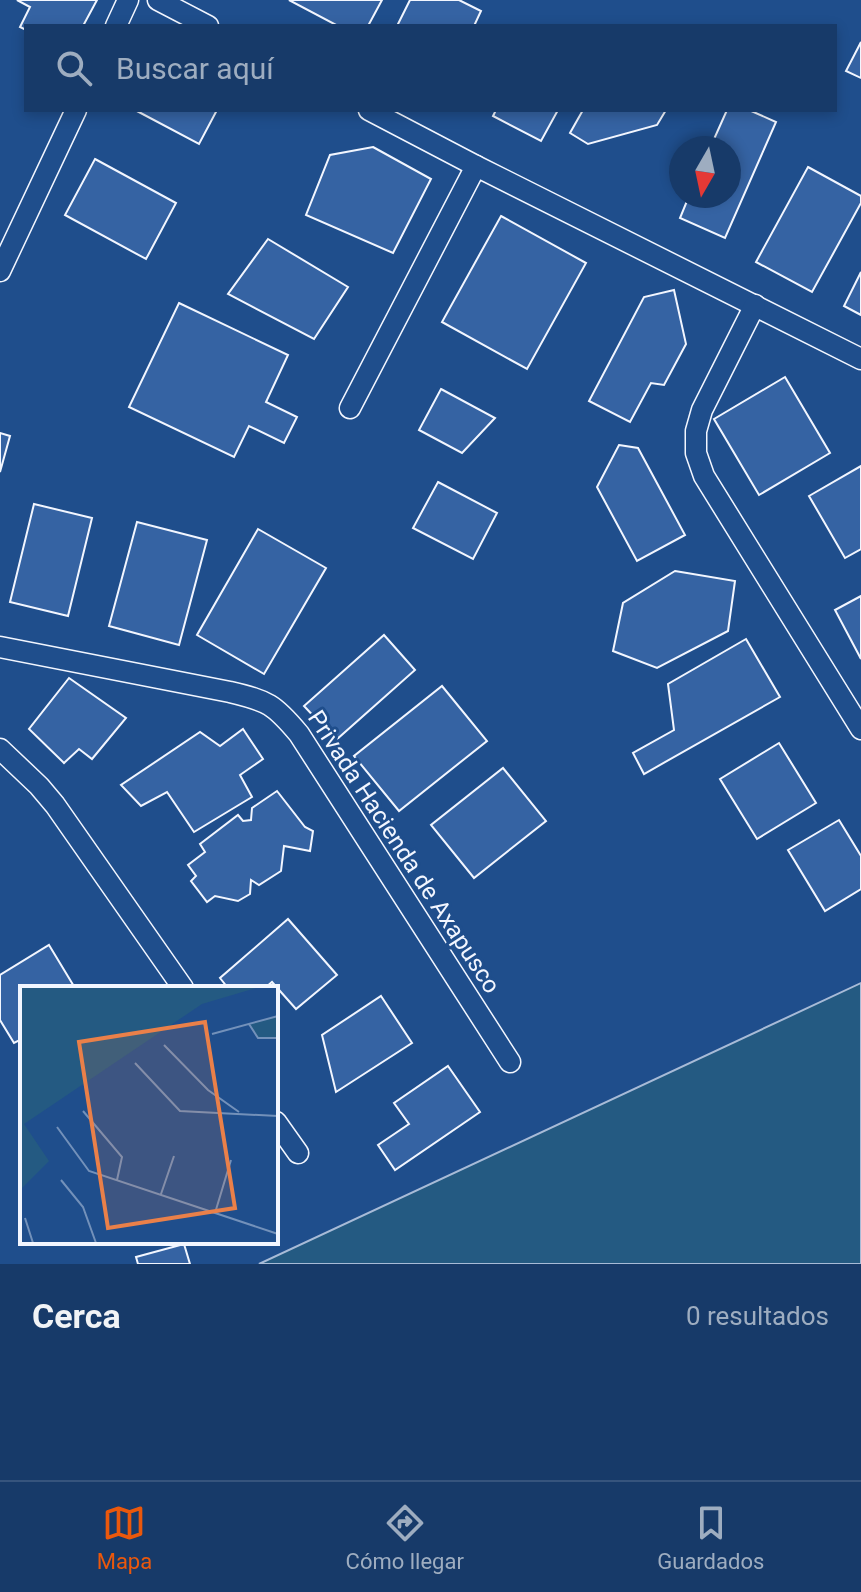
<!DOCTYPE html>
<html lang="es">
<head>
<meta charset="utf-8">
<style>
  :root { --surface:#173a69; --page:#20416f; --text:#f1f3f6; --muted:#9eadc0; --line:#36547d; --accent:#ea580c }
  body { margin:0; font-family:Roboto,sans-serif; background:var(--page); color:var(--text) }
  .compass { position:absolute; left:669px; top:136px; width:72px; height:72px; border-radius:50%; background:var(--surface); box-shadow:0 4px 12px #0003; rotate:189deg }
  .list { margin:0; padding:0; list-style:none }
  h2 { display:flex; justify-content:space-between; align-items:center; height:104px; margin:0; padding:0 32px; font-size:34px }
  h2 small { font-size:26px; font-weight:400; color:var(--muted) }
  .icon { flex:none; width:44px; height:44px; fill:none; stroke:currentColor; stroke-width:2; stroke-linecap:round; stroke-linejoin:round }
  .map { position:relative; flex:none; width:861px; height:1264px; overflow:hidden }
  .search { position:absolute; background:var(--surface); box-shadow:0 4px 12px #0003; left:24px; right:24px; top:24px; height:88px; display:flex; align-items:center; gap:20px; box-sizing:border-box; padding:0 28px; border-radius:0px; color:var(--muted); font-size:30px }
  .sheet { height:216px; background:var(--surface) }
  nav { display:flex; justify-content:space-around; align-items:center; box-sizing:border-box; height:112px; border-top:2px solid var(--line); background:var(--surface); font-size:22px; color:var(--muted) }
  nav a { display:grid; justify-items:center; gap:4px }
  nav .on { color:var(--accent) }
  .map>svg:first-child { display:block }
</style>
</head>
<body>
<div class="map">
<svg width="861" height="1264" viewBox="0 0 861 1264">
  <rect width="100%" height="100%" fill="#1f4e8c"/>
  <polygon fill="#245a82" stroke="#a8bbd7" stroke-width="2" points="861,983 861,1264 259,1264"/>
  <g fill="#3563a3" stroke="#f2f6ff" stroke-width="2">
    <polygon points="17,0 97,0 83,26 26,26 26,30 20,27 30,7"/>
    <polygon points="289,0 382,0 368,26 338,26"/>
    <polygon points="410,0 459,0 481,11 474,26 397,26"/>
    <polygon points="861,42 861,78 846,71"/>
    <polygon points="135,110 217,110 199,144"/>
    <polygon points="496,110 558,110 541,141 493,116"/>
    <polygon points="583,110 666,110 657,125 588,144 570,133"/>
    <polygon points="727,110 749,110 776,122 725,238 680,218 689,196 729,196 729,148 710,148"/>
    <polygon points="373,147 431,179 393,253 306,215 330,155"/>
    <polygon points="95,159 176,203 146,259 65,215"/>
    <polygon points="808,167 861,196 861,203 812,292 756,262"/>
    <polygon points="501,216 586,263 527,369 442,322"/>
    <polygon points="268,239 348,287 314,339 228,294"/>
    <polygon points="861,272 861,315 844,306"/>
    <polygon points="674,290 686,344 664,385 651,383 630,422 589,401 644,297"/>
    <polygon points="179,303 288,355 266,402 297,417 284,443 249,426 234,457 129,407"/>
    <polygon points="785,377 830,453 759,495 714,419"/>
    <polygon points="441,389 495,418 462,453 419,430"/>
    <polygon points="0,433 10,436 0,472"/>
    <polygon points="619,445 638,448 685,535 637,561 597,487"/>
    <polygon points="861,466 861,549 845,558 809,496"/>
    <polygon points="438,482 497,513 473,559 413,528"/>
    <polygon points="34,504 92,518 68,616 10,602"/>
    <polygon points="137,522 207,540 179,645 109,626"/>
    <polygon points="258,529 326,568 264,674 197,635"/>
    <polygon points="675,571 735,581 728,631 657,668 613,651 623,603"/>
    <polygon points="861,596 861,659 835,610"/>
    <polygon points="384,635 415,670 336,740 304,706"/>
    <polygon points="746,639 780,697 644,774 633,753 674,730 668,684"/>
    <polygon points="69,678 126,718 92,759 79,749 64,763 29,729"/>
    <polygon points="442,686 487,741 399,811 354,756"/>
    <polygon points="243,729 263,759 240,775 252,797 194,832 167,792 141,806 121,785 200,732 220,746"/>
    <polygon points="779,743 816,803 757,839 720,779"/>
    <polygon points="503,768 546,821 474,878 431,825"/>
    <polygon points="277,791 305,827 313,831 310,851 284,846 281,871 259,885 251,880 250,894 238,901 215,896 207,902 191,881 196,876 188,865 205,852 200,844 238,815 243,821 251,820 252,808"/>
    <polygon points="839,820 861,856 861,889 825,911 788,850"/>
    <polygon points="288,919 337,975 296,1009 272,982 265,988 228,988 220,978"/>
    <polygon points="49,945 75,988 22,988 22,1039 14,1043 0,1020 0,975"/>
    <polygon points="381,996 412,1043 336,1092 322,1035"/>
    <polygon points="448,1066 480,1112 395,1170 378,1145 409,1124 394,1103"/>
    <polygon points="184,1244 190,1264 138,1264 136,1257"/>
  </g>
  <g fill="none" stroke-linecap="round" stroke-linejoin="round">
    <g stroke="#f2f6ff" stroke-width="23">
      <g id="minor">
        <polyline points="158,0 208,26"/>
        <polyline points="116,26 128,0"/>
        <polyline points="369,110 476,166 861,359"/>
        <polyline points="0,271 76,110"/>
        <polyline points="755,305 702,410 696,431 696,453 704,476 861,729"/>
        <polyline points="350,408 476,166"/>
        <path d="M0 647 230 692C268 701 274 704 299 734L510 1062"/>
        <polyline points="0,749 39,786 55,805 183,988"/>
        <polyline points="276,1122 298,1153"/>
      </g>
    </g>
    <use href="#minor" stroke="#1f4e8c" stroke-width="20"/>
  </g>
  <g text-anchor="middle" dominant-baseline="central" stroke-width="6" stroke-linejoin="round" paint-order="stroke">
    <g font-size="24" fill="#f2f6ff" stroke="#1f4e8c">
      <text transform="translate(404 852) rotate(57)">Privada Hacienda de Axapusco</text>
    </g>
  </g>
  <g transform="translate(20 986)">
    <rect width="258" height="258" fill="#1f4e8c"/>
    <path d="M0 1H239L182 18 4 138 29 175 0 204ZM258 30V52H238L229 38Z" fill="#245a82"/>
    <path fill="none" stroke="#7391ba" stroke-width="2" d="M229 38 238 52H258M192 48 258 30M144 59 188 104 219 126M115 77 160 125 258 130M63 125 102 171 97 194M37 141 69 185 258 248M41 194 63 221 76 257M141 208 154 170M195 227 211 174M5 232 13 257"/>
    <path fill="#ea8049" fill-opacity="0.15" stroke="#ea8049" stroke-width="4" d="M185 36 215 222 88 242 59 56Z"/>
    <rect width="258" height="258" fill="none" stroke="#f2f6ff" stroke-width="4"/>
  </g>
</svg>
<svg class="compass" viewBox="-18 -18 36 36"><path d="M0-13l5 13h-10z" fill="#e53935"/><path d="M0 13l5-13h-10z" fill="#9eadc0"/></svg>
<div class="search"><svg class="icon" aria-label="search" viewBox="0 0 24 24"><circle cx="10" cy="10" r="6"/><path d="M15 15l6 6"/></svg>Buscar aquí</div>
</div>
<section class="sheet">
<h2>Cerca<small>0 resultados</small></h2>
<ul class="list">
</ul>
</section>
<nav>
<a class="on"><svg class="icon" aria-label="map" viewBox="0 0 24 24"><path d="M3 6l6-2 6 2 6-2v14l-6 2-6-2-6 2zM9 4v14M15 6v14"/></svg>Mapa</a>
<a><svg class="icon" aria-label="directions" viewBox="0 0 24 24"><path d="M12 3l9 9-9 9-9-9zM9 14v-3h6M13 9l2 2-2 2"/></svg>Cómo llegar</a>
<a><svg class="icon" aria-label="saved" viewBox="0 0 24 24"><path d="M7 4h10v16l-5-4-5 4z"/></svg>Guardados</a>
</nav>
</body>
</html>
